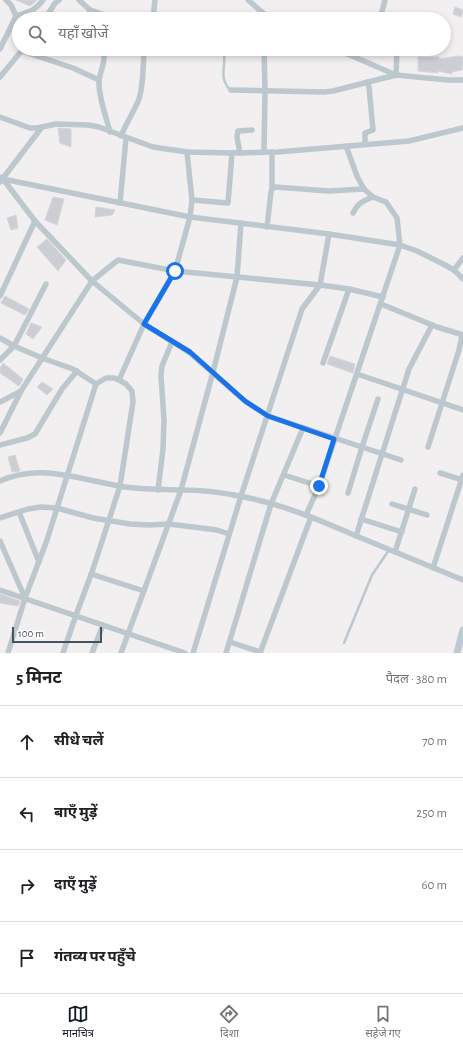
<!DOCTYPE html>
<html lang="hi">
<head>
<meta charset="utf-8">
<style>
  :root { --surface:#fff; --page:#f2f2f2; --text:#202124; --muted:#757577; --line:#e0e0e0; --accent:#111827 }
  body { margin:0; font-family:"Alegreya Sans","Noto Sans Devanagari",sans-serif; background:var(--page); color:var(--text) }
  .scale { position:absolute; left:12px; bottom:10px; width:90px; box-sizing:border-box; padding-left:4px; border:2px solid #47535c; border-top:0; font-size:11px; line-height:14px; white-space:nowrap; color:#47535c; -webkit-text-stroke:3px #fff; paint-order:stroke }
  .stop { position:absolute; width:12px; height:12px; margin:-9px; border:3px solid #1a73e8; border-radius:50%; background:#fff }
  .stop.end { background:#1a73e8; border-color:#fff; box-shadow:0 1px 4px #0008 }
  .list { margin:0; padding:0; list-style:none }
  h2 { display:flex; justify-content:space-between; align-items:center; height:52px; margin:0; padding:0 16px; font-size:17px }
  h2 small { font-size:13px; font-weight:400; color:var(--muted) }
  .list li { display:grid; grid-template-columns:26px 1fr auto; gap:12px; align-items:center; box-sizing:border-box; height:72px; padding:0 16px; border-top:1px solid var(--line) }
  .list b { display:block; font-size:15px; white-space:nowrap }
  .list em { font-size:13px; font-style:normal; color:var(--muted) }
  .icon { flex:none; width:22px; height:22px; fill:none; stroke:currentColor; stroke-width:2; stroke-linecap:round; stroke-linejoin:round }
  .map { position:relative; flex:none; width:463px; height:653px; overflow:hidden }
  .search { position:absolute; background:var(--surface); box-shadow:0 2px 6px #0003; left:12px; right:12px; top:12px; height:44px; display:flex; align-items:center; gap:10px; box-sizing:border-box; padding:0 14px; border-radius:22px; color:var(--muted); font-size:15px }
  .sheet { height:340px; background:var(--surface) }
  nav { display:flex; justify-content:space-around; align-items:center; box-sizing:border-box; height:56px; border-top:1px solid var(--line); background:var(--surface); font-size:11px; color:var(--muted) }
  nav a { display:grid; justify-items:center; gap:2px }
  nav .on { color:var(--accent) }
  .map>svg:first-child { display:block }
</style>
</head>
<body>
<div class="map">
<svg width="463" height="653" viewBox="0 0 463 653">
  <rect width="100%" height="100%" fill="#f1efef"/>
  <g fill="#ccced4" stroke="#d3d6da">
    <polygon points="16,0 37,0 30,6"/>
    <polygon points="455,7 463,10 461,17 453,14"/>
    <polygon points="459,56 463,57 462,70 452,72 452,74 438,71 438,73 418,71 418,57 439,57 439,59"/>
    <polygon points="58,128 71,129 71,147 60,143"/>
    <polygon points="53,197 64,199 57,225 45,220"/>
    <polygon points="96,207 115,210 112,215 95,217"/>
    <polygon points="16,215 18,228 11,230 7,218"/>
    <polygon points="47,239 66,260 58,271 37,247"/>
    <polygon points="5,296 29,309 25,315 1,303"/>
    <polygon points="31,323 42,327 33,339 26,334"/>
    <polygon points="330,356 355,364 353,373 327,364"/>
    <polygon points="3,363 23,379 19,386 0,373 0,368"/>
    <polygon points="42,382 53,389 47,395 37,387"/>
    <polygon points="15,455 20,471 12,472 8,457"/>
    <polygon points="0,594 20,601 18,606 0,603"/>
  </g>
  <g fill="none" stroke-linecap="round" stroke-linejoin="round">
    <g stroke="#bdc7ce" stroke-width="2.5">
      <path d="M223 49C228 66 217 75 230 90"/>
      <polyline points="344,643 372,575 389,550"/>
    </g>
    <g stroke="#bdc7ce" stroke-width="5.5">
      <polyline points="79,0 90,10 105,15 155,19"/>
      <polyline points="248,0 270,19"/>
      <path d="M16 16C28 12 35 11 43 0"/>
      <polyline points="45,19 55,3 59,0"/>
      <polyline points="89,19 90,10"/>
      <polyline points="153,19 155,0"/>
      <polyline points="343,19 350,19"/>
      <polyline points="380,19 385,0"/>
      <polyline points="0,49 16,16 11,5 6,0"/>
      <path d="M102 49C108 60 99 71 99 83 99 99 106 116 110 132"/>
      <polyline points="336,49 396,75 448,80 463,80"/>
      <polyline points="22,51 73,68 99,80"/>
      <polyline points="0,77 23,49"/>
      <polyline points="231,90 324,92 333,91 396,75 397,49"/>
      <polyline points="0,117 30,128 37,128 56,124 88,125 99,127 153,147 187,152 232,153 277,152 409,141 463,128"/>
      <path d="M121 136C126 123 134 112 139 99 144 83 143 65 144 49"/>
      <polyline points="365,144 365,133 373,130 369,87 367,82"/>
      <polyline points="264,152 265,90 264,49"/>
      <polyline points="272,152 272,189"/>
      <polyline points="240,153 237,137 238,131 252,130"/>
      <polyline points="0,177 3,179 35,221 92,281 144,324 190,353 245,401 268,416 401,460"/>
      <polyline points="3,179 190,217 329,234 400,245 417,251 443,264 454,270 463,279"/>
      <polyline points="0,182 42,127"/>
      <polyline points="192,200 228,203 232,153"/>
      <polyline points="120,203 126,138"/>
      <path d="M353 213C358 203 363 201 373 197"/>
      <polyline points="267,227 271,192 272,189 275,187 329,191 364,189"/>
      <polyline points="454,270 463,258"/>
      <polyline points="0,296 35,221"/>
      <polyline points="381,304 437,327 463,335"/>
      <polyline points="0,338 14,346 42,358 73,369 96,384"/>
      <polyline points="0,360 14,346 46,284"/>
      <polyline points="323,363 349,289"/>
      <polyline points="357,374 463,410"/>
      <polyline points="119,380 144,324 175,271 190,217 192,200 187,152"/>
      <polyline points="0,402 21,391"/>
      <polyline points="0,433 21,391 92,281 118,260 175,271 320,285 349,289 383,297"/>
      <polyline points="0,445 27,438 35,434 62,389 77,371"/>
      <polyline points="428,447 459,350 462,335"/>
      <polyline points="440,473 463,480"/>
      <polyline points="284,475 319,486"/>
      <path d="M0 481C41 463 78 479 119 486 140 490 161 489 182 490 201 490 220 492 239 496 279 503 317 519 354 535 390 550 427 565 463 580"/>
      <polyline points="158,490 163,449 164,420 161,376 162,366 172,342"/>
      <polyline points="348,493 362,447 378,399"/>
      <polyline points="392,504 427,515"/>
      <polyline points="19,512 39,562"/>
      <polyline points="306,515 319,486 400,245 397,218 386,202 373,197 364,189 357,176 346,146"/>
      <polyline points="0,518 28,509 41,507 57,508 93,518 130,524 149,525 169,524 217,530 229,534"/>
      <polyline points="361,519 402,532"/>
      <polyline points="356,536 409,369 432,325"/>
      <polyline points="0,541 25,598"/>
      <polyline points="395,552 415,489"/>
      <polyline points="433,568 463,475"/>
      <polyline points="91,574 144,591"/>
      <polyline points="0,590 185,653"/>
      <polyline points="230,642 260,652"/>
      <polyline points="8,653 25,598 47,540 96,384 106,378 114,378 119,380 126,384 132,391 133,402 120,486 92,572 76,615 63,653"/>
      <polyline points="92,653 103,625"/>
      <polyline points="121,653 181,490 213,372 237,277 241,223"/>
      <polyline points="193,653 241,496 302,309 320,285 329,234"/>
      <polyline points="226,653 271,504 303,428"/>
      <polyline points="260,653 311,517"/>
    </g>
    <polyline stroke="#bdc9d3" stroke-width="7" points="457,653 463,630"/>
  </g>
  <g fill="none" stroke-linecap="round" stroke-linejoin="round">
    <polyline stroke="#1a73e8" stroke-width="5" points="175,271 144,324 190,352 245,401 268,416 334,439 319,486"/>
  </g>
</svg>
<div class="scale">100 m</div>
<div class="stop" style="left:175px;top:271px"></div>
<div class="stop end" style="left:319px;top:486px"></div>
<div class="search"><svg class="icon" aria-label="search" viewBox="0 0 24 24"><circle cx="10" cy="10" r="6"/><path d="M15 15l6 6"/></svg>यहाँ खोजें</div>
</div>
<section class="sheet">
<h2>5 मिनट<small>पैदल · 380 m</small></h2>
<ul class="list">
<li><svg class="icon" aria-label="ahead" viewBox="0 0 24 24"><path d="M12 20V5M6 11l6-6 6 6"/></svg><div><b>सीधे चलें</b></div><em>70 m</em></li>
<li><svg class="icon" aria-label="left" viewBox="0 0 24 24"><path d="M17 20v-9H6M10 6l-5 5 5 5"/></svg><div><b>बाएँ मुड़ें</b></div><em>250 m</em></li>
<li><svg class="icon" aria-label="right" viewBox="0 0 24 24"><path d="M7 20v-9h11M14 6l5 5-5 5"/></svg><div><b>दाएँ मुड़ें</b></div><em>60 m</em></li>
<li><svg class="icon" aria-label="arrive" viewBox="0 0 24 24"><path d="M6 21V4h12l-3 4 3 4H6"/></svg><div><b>गंतव्य पर पहुँचे</b></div></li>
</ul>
</section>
<nav>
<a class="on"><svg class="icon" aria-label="map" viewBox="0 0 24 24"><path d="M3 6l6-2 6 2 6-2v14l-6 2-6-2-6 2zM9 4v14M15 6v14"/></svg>मानचित्र</a>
<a><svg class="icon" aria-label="directions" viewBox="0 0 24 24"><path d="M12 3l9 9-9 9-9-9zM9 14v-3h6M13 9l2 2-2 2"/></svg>दिशा</a>
<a><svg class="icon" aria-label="saved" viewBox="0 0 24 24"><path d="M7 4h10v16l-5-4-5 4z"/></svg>सहेजे गए</a>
</nav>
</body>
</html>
